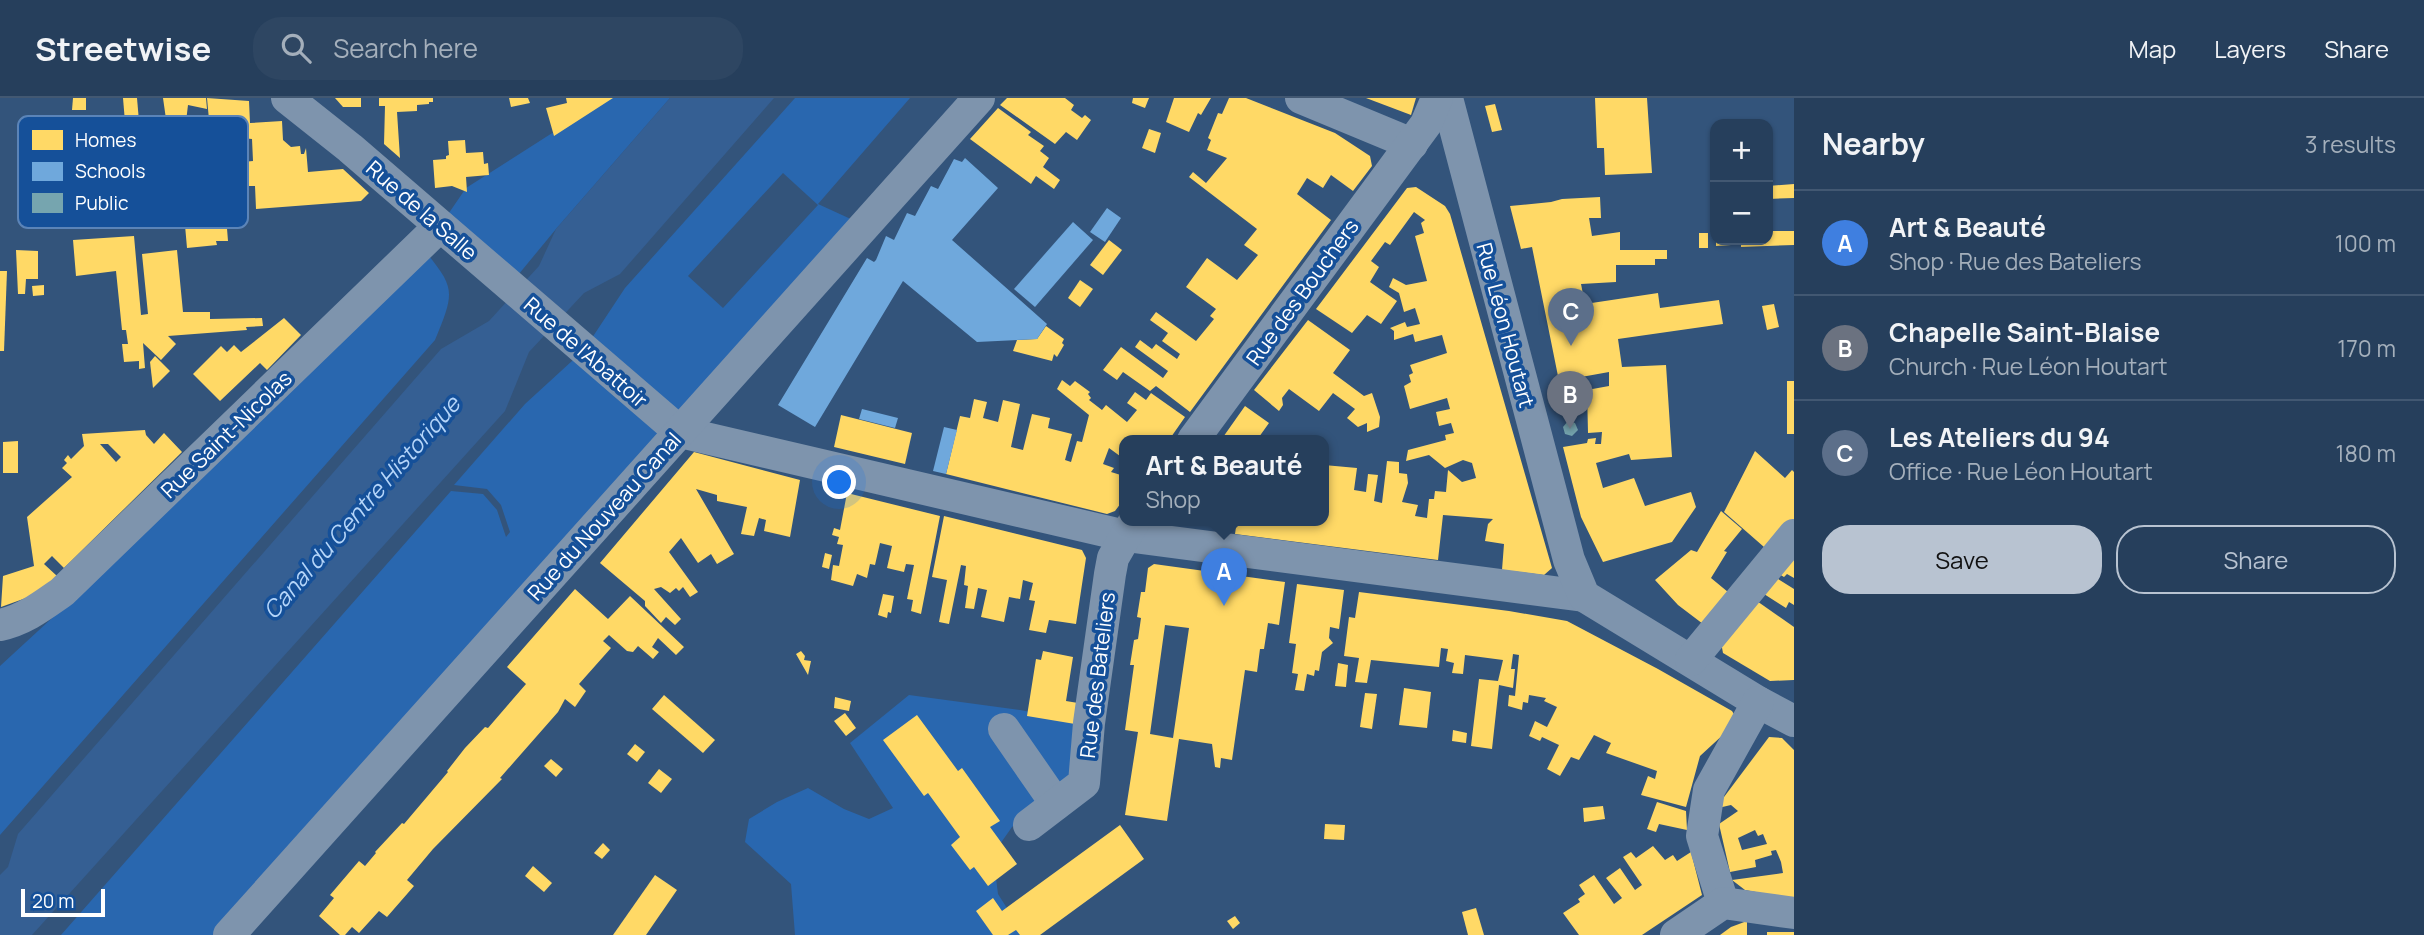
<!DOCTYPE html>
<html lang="en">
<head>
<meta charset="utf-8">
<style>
  :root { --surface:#263f5c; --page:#2e4662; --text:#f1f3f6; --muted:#a4afbb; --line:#425872; --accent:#b8c3d1 }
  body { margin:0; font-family:Manrope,sans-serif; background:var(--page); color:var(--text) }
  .controls { position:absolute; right:21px; top:21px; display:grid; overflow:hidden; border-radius:14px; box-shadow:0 2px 5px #0004 }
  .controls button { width:63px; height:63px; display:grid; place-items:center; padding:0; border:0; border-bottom:2px solid var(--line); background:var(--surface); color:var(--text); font:35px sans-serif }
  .scale { position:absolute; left:21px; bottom:18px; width:84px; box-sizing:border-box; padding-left:7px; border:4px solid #fff; border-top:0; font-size:19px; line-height:24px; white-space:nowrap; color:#fff; -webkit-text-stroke:5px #155099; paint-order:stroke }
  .you { position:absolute; left:840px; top:385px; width:24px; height:24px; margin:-18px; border:5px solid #fff; border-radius:50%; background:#1a73e8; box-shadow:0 0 0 10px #1a73e833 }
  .badge { display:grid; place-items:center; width:46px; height:46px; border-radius:50%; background:var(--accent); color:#fff; font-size:23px; font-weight:700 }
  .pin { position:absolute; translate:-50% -58px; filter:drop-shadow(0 2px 4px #0008) }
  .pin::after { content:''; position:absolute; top:37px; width:24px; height:21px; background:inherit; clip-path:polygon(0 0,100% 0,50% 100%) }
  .popup { position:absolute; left:1119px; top:337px; width:210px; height:91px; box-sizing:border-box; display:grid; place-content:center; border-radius:14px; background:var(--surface); filter:drop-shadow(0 2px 5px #0005); font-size:23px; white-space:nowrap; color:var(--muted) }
  .popup b { font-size:26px; color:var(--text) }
  .popup::after { content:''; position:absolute; left:50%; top:100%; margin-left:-14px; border:14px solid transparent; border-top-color:var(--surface) }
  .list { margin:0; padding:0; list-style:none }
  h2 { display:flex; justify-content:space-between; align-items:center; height:91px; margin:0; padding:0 28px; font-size:30px }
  h2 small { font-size:23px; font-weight:400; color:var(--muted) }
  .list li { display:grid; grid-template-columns:46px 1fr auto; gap:21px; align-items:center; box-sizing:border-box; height:105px; padding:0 28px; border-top:2px solid var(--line) }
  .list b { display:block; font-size:26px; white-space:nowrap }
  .list p { margin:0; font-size:23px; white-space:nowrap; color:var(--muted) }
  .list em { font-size:23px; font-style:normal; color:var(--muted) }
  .actions { display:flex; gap:14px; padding:21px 28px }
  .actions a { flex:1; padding:16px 0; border:2px solid var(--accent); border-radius:28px; text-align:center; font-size:24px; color:var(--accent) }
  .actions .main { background:var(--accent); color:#111 }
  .icon { flex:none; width:38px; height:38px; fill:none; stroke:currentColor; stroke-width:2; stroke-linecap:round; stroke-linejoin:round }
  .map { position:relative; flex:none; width:1794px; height:837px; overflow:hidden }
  header { display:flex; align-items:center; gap:42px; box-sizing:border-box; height:98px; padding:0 35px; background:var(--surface); border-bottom:2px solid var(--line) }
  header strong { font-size:33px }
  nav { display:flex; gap:38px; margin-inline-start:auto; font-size:24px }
  .search { width:490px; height:63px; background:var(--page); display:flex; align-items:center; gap:18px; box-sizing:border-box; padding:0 24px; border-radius:28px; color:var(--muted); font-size:26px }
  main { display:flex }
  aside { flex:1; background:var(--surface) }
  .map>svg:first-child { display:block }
</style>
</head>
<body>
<header>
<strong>Streetwise</strong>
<div class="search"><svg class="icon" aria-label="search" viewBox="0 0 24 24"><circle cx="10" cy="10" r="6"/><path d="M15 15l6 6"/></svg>Search here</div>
<nav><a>Map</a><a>Layers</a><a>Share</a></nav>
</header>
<main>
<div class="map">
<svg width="1794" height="837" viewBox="0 0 1794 837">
  <rect width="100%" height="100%" fill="#33547b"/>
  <g fill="#2967af" fill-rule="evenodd">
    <polygon points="607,0 670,0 556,131 509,188 440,128 466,90"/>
    <path d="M795 0H910L818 106 866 128 229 837H61L451 393 483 396 497 412 506 439 510 434 501 407 487 391 454 387 525 306 584 252 625 190ZM783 75 818 107 723 210 688 178Z"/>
    <path d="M421 148C455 190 456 191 435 242L0 737V568L63 510Z"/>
    <polygon points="909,597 1020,612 1089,625 1078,675 1012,729 993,756 998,796 1024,837 795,837 791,786 745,744 749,721 777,704 808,690 844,711 869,721 893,710 850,645"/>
  </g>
  <polygon fill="#355f93" points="670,0 774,0 620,176 584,195 529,254 505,313 32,837 0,837 0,777 8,769 18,736 441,251 489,223 539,168 556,131"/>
  <g fill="#ffd966" fill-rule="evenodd">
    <polygon points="73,0 86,0 86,12 72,12"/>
    <polygon points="123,0 137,0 140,35 126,36"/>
    <polygon points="163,0 206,0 207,11 188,7 184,40 172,38 171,22 166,21"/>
    <polygon points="207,0 249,3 250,25 282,23 283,42 291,49 300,48 301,56 304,56 306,50 308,74 343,71 369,95 361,103 256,111 255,88 246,88 242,64 253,63 252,41 222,38 224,59 221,59 221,65 213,65"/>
    <polygon points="335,0 361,0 361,9 343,9"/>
    <polygon points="379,0 433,0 433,4 429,4 429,6 417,7 417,13 397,14 400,60 384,46 385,8 379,8"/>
    <polygon points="509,0 528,0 530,5 511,9"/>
    <polygon points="566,0 613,0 554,38 546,10 567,5"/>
    <polygon points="1007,0 1065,0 1074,7 1071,12 1082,20 1085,17 1091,22 1077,42 1066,34 1055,46 1000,7"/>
    <polygon points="1133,0 1149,0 1145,10 1132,5"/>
    <polygon points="1174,0 1211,0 1201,17 1198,15 1189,34 1166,24"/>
    <polygon points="1229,0 1246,0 1335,35 1370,58 1372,68 1353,93 1331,77 1323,90 1307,80 1297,96 1331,122 1190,314 1156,288 1150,293 1123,274 1117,282 1103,272 1121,249 1163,280 1168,273 1135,249 1140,242 1152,251 1156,246 1177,261 1180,256 1162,243 1168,235 1150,222 1156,214 1196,243 1214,221 1210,218 1216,211 1186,189 1207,160 1237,182 1258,157 1244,147 1257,131 1189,79 1193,74 1206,85 1227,60 1207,52 1211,42 1208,40 1218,15 1222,16"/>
    <polygon points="1366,0 1416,0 1411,17"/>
    <polygon points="1595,0 1647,0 1652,75 1605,77 1604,50 1597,50"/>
    <polygon points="1495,6 1502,32 1492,34 1485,8"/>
    <polygon points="998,10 1031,34 1028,37 1044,48 1040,53 1049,60 1043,69 1060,82 1054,91 1036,78 1031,86 970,41"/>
    <polygon points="1149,31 1161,35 1155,55 1142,50"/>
    <polygon points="465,42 466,55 483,54 484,66 488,65 489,77 466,79 467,94 452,88 435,90 433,62 446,61 446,58 449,57 448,43"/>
    <polygon points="118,86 120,115 95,117 93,89"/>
    <polygon points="1794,86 1794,100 1768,101 1768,88"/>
    <polygon points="1416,89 1445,108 1450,116 1552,470 1544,477 1502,472 1504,446 1485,443 1488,426 1493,421 1443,417 1438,462 1235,436 1237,422 1324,422 1324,367 1357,370 1354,392 1366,394 1368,376 1378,377 1374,403 1382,405 1387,363 1399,364 1399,375 1407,376 1408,385 1402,404 1418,407 1415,418 1427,420 1429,401 1434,401 1435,393 1446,394 1448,372 1462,384 1476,380 1472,365 1463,362 1445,370 1429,357 1406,363 1408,352 1446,342 1445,337 1454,335 1451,325 1439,328 1436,314 1450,311 1447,300 1410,311 1404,288 1411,284 1409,277 1413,275 1410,267 1447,255 1442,237 1415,244 1413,236 1394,242 1394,233 1390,230 1405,224 1407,229 1420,226 1415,210 1404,214 1399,195 1389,189 1393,180 1406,187 1427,183 1415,138 1424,135 1421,125 1425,122 1414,114 1390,147 1385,144 1371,163 1379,169 1370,184 1397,203 1381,226 1367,217 1352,235 1316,211 1407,90"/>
    <polygon points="1600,99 1601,120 1589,120 1592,138 1620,134 1620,152 1667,152 1667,161 1655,161 1655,167 1616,167 1616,184 1581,186 1585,206 1658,195 1660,210 1719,202 1723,226 1618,241 1622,269 1666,267 1672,359 1631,362 1629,356 1596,365 1603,390 1634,380 1645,408 1691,394 1696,409 1672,444 1603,464 1581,419 1563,349 1587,345 1588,341 1596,340 1595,346 1601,346 1602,334 1588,335 1587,292 1609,288 1609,274 1559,283 1532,149 1521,151 1510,108 1551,104 1562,101"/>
    <polygon points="204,115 204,119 226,118 228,143 216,143 217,147 187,150 184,116"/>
    <polygon points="1768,133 1794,133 1794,147 1741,149 1741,142 1768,142"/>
    <rect x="1699" y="135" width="9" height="15"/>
    <polygon points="134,138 141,217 148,216 142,156 177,152 183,214 210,214 210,221 262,220 263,228 246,229 247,232 168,238 176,246 161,262 143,245 145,270 139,271 139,263 124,264 122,246 128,246 126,232 122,232 116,173 76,178 73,142"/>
    <polygon points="1109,142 1122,152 1103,177 1090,167"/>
    <polygon points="1716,142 1731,142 1731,147 1716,148"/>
    <polygon points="16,152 38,153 38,181 26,181 25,196 18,196"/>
    <polygon points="0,173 7,173 4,253 0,253"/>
    <polygon points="1080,182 1093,191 1080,209 1068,200"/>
    <polygon points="44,187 44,197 33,198 32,188"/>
    <polygon points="1774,206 1779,229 1767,232 1762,208"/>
    <polygon points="284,220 301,237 267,272 260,265 220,303 193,276 221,248 227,254 234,247 241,254"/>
    <polygon points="1308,222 1350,252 1333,275 1364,298 1372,295 1380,319 1379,329 1367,334 1367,325 1358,329 1347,320 1355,311 1333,295 1319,313 1289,291 1282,300 1283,307 1279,313 1254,292"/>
    <polygon points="1046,228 1064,241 1062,245 1064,247 1057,259 1054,256 1052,263 1013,253 1017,242 1037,241"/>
    <polygon points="155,258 170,273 153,290 150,264"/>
    <polygon points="1062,282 1070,288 1075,283 1090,294 1088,296 1091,300 1089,302 1102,312 1106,307 1127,324 1137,312 1127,305 1135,294 1146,302 1151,295 1185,319 1169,342 1124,342 1124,361 1109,350 1103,366 1114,370 1111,374 1124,378 1124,401 1115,413 1107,416 946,376 960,318 970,320 974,301 987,304 983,320 998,324 1003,302 1020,306 1011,349 1023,352 1032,316 1050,320 1048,330 1072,336 1065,362 1071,364 1077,343 1082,344 1089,317 1057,291"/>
    <rect x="1787" y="283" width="7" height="53"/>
    <polygon points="1245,308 1269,325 1259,339 1262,342 1221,342"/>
    <polygon points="841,317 912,335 905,366 834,349"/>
    <path d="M145 332 146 337 154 346 164 335 182 354 64 470 52 458 44 466 57 478 37 496 1 509 3 478 34 468 27 419 72 379 62 370 67 365 64 362 68 357 71 361 84 348 82 336ZM100 346H108L121 359 116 364Z"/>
    <polygon points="18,343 18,375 3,375 3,344"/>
    <polygon points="1755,353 1785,380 1792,372 1794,374 1794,430 1772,456 1724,414"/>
    <polygon points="694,354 800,382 790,439 764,433 766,422 759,420 754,438 741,436 747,409 717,403 717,397 696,391 734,456 717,466 711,456 698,465 681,440 669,454 698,494 690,499 683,489 679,493 676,490 670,495 661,489 654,491 681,521 675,527 666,519 661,525 645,508 645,503 600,465"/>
    <polygon points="847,395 940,418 921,516 911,513 913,502 907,501 914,467 906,466 904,474 887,470 892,448 880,445 875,467 870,466 867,480 857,476 853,488 831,482 833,467 839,468 843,447 837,446 839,439 832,437 834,430 840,432"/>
    <polygon points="1721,413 1742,431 1724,453 1727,454 1711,480 1734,499 1707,529 1678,507 1655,482 1691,452 1697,454"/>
    <polygon points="944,418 1082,452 1086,460 1076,526 1049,522 1046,535 1029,532 1035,503 1029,502 1033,485 1023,482 1020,501 1009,499 1004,524 981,519 987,492 978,490 974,511 965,510 968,488 964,487 966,468 961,467 949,526 939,524 947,482 932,479"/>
    <polygon points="1794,454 1794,480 1787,476 1784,479 1777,475"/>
    <polygon points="825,455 832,457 829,471 822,469"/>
    <path d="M1154 466 1285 484 1279 527 1268 525 1264 551H1260L1257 574 1245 572 1232 662 1221 660 1220 670 1215 669 1212 646 1179 641 1167 723 1125 717 1138 634 1125 632 1134 567H1130L1134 542 1138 541 1141 520 1137 519 1141 494H1145L1148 470ZM1165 527 1189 530 1173 640 1150 636Z"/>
    <polygon points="1775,479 1794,491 1794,507 1789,504 1786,510 1764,496"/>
    <polygon points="1297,486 1344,492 1339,531 1330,529 1329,540 1333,545 1322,554 1319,573 1315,572 1314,578 1307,576 1304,593 1295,592 1298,576 1292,575 1296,546 1289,545"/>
    <polygon points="575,491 608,521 630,498 684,549 676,557 658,540 652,549 659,554 653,561 638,548 633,554 627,553 609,537 603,543 611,550 579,586 586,593 575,609 565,601 558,614 500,680 502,681 433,751 407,782 414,788 387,819 379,813 359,835 352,829 345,837 340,837 319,818 334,800 330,797 359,763 365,768 376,755 375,754 402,725 404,726 448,674 447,673 465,650 485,629 488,630 526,586 507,569"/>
    <polygon points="1359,494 1509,513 1567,523 1658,571 1732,613 1738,623 1700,658 1686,709 1641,697 1648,678 1655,681 1657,673 1606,655 1611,645 1594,637 1579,662 1571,659 1560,678 1547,671 1559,647 1542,639 1540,643 1529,638 1535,623 1547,629 1557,609 1544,603 1546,600 1529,597 1528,605 1523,604 1522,612 1508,608 1509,597 1515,598 1519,557 1513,556 1511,571 1515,571 1513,590 1499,587 1492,651 1471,648 1479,581 1498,583 1503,562 1465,557 1463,576 1452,575 1454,565 1446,563 1448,551 1441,550 1439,569 1371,562 1367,585 1355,584 1359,560 1344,558 1349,519 1355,520"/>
    <polygon points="883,496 894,498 891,515 888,514 887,520 878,517"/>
    <polygon points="1754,501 1794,529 1794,582 1770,583 1723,555 1720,539"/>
    <polygon points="801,553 805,558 804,562 811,563 808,577 796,556"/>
    <polygon points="1043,553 1073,559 1066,603 1084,606 1081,627 1027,618 1036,561 1041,562"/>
    <polygon points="1338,565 1348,567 1346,589 1335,588"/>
    <polygon points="1404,590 1431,594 1427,630 1399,627"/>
    <polygon points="1365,595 1377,596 1372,631 1360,629"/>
    <polygon points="664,597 715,642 703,655 652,611"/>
    <polygon points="835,599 851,603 849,613 834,610"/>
    <polygon points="845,615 856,630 846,638 834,623"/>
    <polygon points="917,617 958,673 962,670 1000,723 990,729 1017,766 988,788 974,769 970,772 951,747 960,739 928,695 924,698 883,642"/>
    <polygon points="1453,632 1467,635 1466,645 1452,643"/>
    <path d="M1769 639 1782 640 1794 652V801L1745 792 1732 782 1783 775 1781 764 1776 752 1771 753 1772 757 1755 762 1756 769 1730 774 1719 726 1738 713 1731 707 1718 710V707ZM1755 732 1758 738 1763 736 1767 746 1742 752 1738 740Z"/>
    <polygon points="635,646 645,654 637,664 627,656"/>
    <polygon points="551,661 563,671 556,679 544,668"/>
    <polygon points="659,671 672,681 661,695 648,685"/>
    <polygon points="1657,704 1686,713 1687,732 1659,726 1656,734 1647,731"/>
    <polygon points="1603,708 1605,721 1584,724 1583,710"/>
    <polygon points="1325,726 1345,727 1344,742 1324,741"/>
    <polygon points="1120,727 1144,761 1040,837 1020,837 1016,832 1008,837 993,837 976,813 993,800 1002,813"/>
    <polygon points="603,745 610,752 602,761 594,755"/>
    <polygon points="1653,748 1665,762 1673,757 1677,763 1691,754 1702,797 1642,837 1579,837 1563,815 1580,804 1578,801 1585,796 1579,787 1594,777 1614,806 1622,800 1606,780 1620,770 1635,792 1642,787 1623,759 1631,754 1636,760"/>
    <polygon points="533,768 552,785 544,794 525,778"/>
    <polygon points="655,777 677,792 646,837 613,837"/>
    <polygon points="1476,810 1484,837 1468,837 1462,814"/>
    <polygon points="1235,818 1240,825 1233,831 1227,823"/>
    <polygon points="1747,823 1747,837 1720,837 1731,829"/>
    <rect x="1767" y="834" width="27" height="3"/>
  </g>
  <g fill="#6fa8dc">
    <polygon points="965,60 998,90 952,142 1047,226 1037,241 977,244 903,183 815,329 778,307 867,160 874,164 876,162 886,138 894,142 907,115 915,118 931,88 938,91 954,61 962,64"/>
    <polygon points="1107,110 1121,120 1105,144 1090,134"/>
    <polygon points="1073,124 1093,142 1035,209 1014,191"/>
    <polygon points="862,311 898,320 895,330 859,321"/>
    <polygon points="944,329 957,332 946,376 933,373"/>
  </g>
  <polygon fill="#76a5af" points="1568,323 1575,325 1578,332 1572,338 1565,336 1563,329"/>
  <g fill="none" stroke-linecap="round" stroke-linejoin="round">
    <g stroke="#7e94ad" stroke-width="32">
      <polyline points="287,0 350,50 680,334 1126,438 1584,498"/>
      <polyline points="1301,0 1412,46"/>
      <polyline points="1447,0 1569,462 1584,498 1758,604 1794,623"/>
      <polyline points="1193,342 1426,26 1437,0"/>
      <path d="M0 527C24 522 42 508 62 494L440 128"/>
      <polyline points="1691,562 1794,437"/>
      <polyline points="1004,631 1056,706"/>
      <polyline points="1029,727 1084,685 1089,625 1110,476 1113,460 1135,422"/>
      <polyline points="1723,805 1702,738 1709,692 1758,604"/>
      <polyline points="229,837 979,0"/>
      <polyline points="1676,837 1723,805 1794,815"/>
    </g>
  </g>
  <g text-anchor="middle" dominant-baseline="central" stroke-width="7" stroke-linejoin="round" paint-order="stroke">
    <g font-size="21" fill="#fff" stroke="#155099">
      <text transform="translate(422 112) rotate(41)">Rue de la Salle</text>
      <text transform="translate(1302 194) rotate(-54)">Rue des Bouchers</text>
      <text transform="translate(1506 227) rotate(75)">Rue Léon Houtart</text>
      <text transform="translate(586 254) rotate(41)">Rue de l'Abattoir</text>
      <text transform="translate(226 336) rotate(-44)">Rue Saint-Nicolas</text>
      <text transform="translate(604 418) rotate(-48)">Rue du Nouveau Canal</text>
      <text transform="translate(1097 577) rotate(-83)">Rue des Bateliers</text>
    </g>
    <g font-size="23" font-style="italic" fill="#b5d5f9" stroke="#155099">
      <text transform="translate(361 409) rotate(-49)">Canal du Centre Historique</text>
    </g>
  </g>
  <rect x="18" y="18" width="230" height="112" rx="10" fill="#155099" stroke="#5b84b8" stroke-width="2"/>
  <rect x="32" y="32" width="31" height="20" fill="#ffd966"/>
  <rect x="32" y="64" width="31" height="19" fill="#6fa8dc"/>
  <rect x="32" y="95" width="31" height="20" fill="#76a5af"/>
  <g font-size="19" fill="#fff">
    <text x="75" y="49">Homes</text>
    <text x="75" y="80">Schools</text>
    <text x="75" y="112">Public</text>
  </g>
</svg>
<div class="controls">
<button>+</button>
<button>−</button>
</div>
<div class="scale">20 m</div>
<div class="you"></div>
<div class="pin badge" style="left:1224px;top:508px;background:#3f7fe0">A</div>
<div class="popup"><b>Art &amp; Beauté</b>Shop</div>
<div class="pin badge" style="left:1570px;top:331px;background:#6b7280">B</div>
<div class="pin badge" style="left:1571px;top:248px;background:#5c6f8a">C</div>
</div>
<aside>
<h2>Nearby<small>3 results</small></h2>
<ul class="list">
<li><span class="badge" style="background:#3f7fe0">A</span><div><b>Art &amp; Beauté</b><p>Shop · Rue des Bateliers</p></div><em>100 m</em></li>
<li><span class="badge" style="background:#6b7280">B</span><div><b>Chapelle Saint-Blaise</b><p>Church · Rue Léon Houtart</p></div><em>170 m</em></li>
<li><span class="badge" style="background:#5c6f8a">C</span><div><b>Les Ateliers du 94</b><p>Office · Rue Léon Houtart</p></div><em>180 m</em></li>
</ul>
<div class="actions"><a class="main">Save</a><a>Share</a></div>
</aside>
</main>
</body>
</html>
